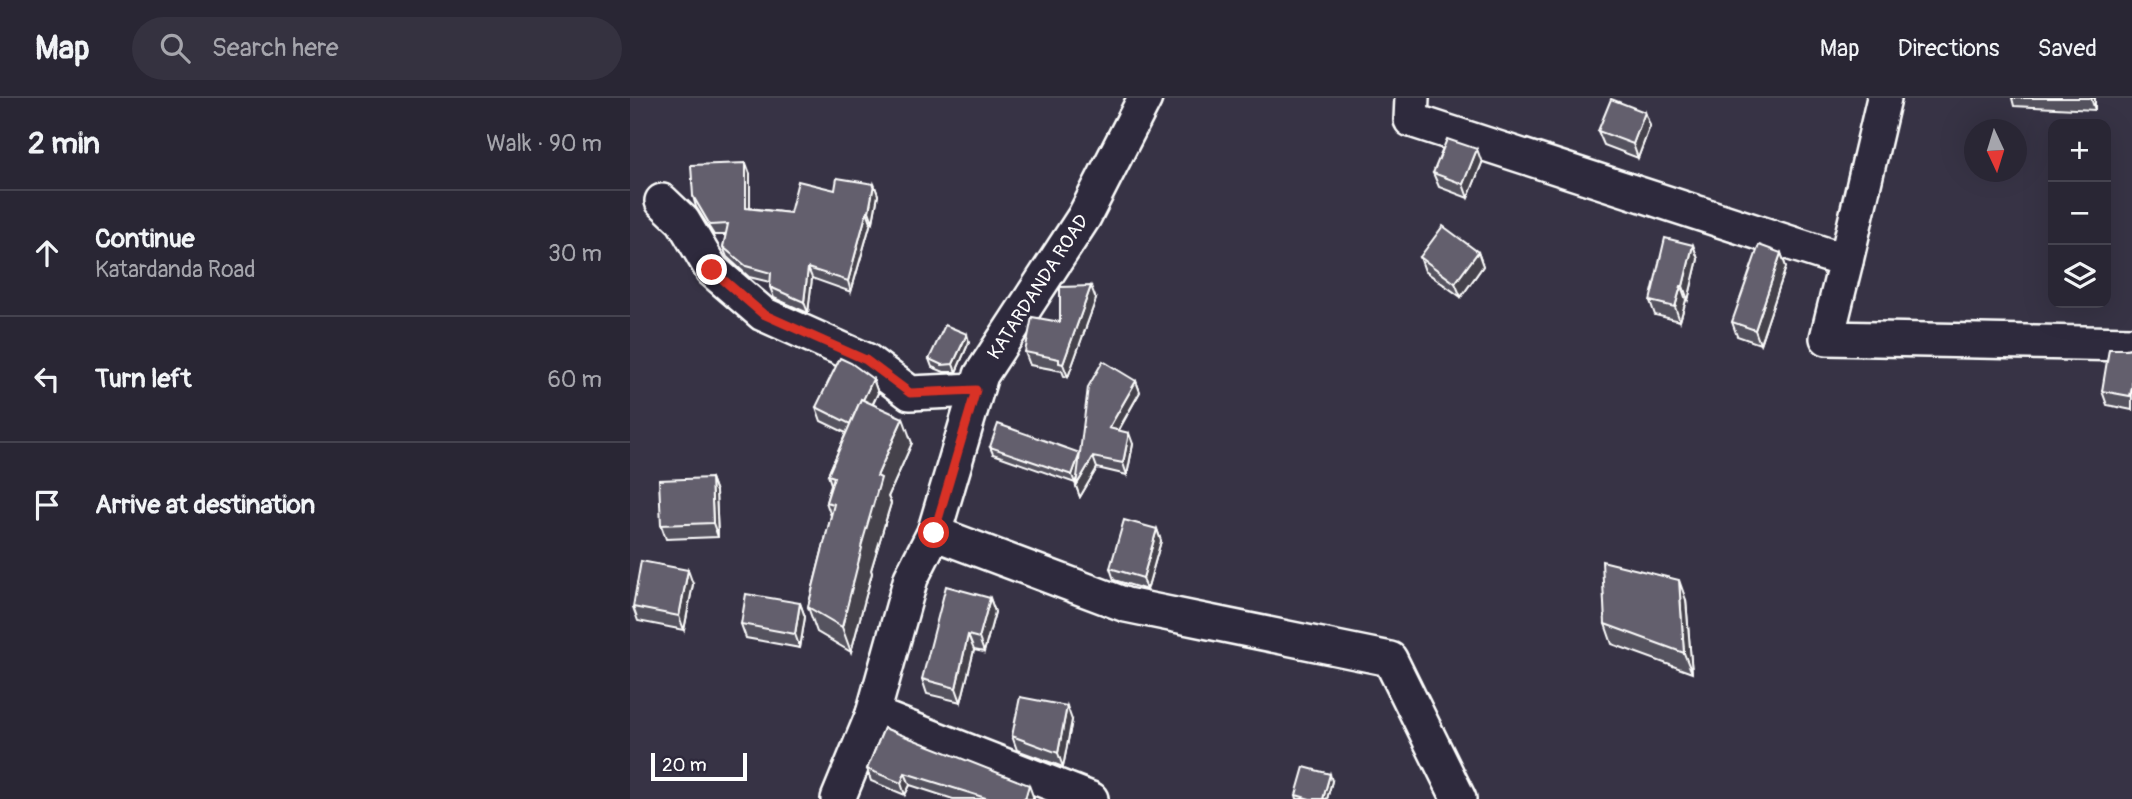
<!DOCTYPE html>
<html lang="en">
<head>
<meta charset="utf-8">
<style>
  :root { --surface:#292634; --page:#353240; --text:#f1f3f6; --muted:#a5a5ac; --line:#45434f }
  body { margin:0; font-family:Pangolin,sans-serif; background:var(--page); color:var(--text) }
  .controls { position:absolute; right:21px; top:21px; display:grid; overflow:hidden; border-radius:14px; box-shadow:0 7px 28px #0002 }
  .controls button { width:63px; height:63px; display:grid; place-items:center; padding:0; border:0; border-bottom:2px solid var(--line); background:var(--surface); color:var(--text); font:35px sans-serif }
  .compass { position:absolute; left:1334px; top:21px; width:63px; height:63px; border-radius:50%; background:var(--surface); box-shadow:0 7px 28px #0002; rotate:176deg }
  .scale { position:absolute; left:21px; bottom:18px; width:96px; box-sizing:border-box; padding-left:7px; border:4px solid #fff; border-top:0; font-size:19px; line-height:24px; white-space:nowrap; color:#fff; -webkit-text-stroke:5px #2f2a3d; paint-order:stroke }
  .stop { position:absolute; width:21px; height:21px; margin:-16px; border:5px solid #d93025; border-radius:50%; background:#fff }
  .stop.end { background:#d93025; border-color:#fff; box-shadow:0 2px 7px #0008 }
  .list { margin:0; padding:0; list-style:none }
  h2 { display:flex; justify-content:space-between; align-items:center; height:91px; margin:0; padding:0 28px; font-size:30px }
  h2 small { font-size:23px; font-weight:400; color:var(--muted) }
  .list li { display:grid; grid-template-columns:46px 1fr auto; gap:21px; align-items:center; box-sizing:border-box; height:126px; padding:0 28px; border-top:2px solid var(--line) }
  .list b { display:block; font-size:26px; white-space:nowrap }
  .list p { margin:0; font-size:23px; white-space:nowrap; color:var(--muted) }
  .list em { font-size:23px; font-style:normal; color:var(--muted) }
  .icon { flex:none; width:38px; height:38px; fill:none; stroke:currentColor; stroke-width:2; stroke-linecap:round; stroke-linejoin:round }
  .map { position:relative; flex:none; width:1502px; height:701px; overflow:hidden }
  header { display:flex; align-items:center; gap:42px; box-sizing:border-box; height:98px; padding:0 35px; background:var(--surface); border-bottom:2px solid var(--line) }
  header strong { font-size:33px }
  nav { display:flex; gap:38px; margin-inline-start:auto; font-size:24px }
  .search { width:490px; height:63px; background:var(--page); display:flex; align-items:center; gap:18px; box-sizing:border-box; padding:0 24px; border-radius:38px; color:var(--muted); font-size:26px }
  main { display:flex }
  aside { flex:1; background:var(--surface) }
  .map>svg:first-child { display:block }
</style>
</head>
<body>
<header>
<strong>Map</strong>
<div class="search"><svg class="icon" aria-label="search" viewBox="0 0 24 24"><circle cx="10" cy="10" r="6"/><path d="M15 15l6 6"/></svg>Search here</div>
<nav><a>Map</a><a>Directions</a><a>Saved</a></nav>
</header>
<main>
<aside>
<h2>2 min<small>Walk · 90 m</small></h2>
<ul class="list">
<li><svg class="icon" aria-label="ahead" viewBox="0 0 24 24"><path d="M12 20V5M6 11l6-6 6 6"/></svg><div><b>Continue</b><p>Katardanda Road</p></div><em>30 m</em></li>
<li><svg class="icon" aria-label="left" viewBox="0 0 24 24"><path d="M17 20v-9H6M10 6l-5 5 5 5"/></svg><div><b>Turn left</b></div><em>60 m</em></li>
<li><svg class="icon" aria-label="arrive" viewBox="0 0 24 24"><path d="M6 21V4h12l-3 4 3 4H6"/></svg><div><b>Arrive at destination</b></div></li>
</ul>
</aside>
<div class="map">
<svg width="1502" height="701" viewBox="0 0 1502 701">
  <rect width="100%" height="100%" fill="#373345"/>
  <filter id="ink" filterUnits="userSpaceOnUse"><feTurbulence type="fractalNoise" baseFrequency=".0143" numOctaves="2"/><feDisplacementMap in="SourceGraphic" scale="14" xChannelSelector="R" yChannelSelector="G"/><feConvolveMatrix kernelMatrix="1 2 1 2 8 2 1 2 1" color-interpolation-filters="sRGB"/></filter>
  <g filter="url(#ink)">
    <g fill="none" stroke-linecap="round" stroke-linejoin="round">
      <g stroke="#fff" stroke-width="38">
        <g id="minor">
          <polyline points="782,0 781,22 1216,163 1197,240 1502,246"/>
          <polyline points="32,103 53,123 82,172 133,216 236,262 280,295 346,292"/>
          <polyline points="1216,163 1254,0"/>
          <polyline points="304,435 496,507 760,561 829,701"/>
          <polyline points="243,616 461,701"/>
          <polyline points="208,701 243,616 281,480 304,435 351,277 454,119 515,0"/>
        </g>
      </g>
      <use href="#minor" stroke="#2f2a3d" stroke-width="33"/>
    </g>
    <g fill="#55525e" stroke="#fff" stroke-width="2">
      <polygon points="1382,0 1465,0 1465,12 1384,8"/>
      <polygon points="1015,14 1020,28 1008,60 974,47 968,33"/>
      <polygon points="852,65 838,100 809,89 803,75"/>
      <polygon points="120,76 120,110 160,115 205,92 244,86 248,97 243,124 241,124 221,194 182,180 178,215 144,200 140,189 140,184 119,179 97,159 93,149 96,137 84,137 66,109 63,98"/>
      <polygon points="1063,147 1068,161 1058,202 1056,202 1050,223 1025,217 1020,203"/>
      <polygon points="848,154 853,168 831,199 795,173 790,159"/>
      <polygon points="1151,155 1156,169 1130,246 1107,238 1102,224"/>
      <polygon points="466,201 438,279 434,278 432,273 400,267 395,254 430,224"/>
      <polygon points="339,244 326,274 314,274 302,269 299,261"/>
      <polygon points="1502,250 1502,312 1477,307 1472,293 1496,251"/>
      <polygon points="243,281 248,295 243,306 282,345 258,399 261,405 241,472 242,475 221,554 187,534 178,509 201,418 196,404 201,386 198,377 216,335 191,323 186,309"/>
      <polygon points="506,283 510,294 489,332 503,346 497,377 467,370 450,399 446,388 447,378 445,385 363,356 360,349 450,355"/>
      <polygon points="81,380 86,394 88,439 36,441 31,427"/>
      <polygon points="527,431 531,443 517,492 484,482 480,470"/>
      <polygon points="63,486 54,532 8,523 3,509"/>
      <polygon points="360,500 365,514 354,554 344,552 331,604 297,596 292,581"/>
      <polygon points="1056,502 1062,575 982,546 975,526"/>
      <polygon points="170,505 175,519 170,550 116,540 111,526"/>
      <polygon points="442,622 433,669 387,652 382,638"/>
      <polygon points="254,630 404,699 404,701 323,701 280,687 275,697 241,683 237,671"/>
      <polygon points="702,683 697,701 667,701 666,697"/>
    </g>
    <g fill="#45424c" stroke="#fff" stroke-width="2">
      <polygon points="1461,0 1465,0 1465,12"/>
      <polygon points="1015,14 1020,28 1008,60 1003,46"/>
      <polygon points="847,51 852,65 838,100 833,86"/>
      <polygon points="116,65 120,76 120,121 116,110"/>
      <polygon points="244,86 248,97 243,124 239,113"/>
      <polygon points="237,113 241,124 221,194 218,183"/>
      <polygon points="1063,147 1068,161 1058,202 1053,188"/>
      <polygon points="848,154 853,168 831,199 825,185"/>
      <polygon points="1151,155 1156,169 1130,246 1125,232"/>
      <polygon points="178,170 182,180 178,215 174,204"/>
      <polygon points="461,188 466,201 438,279 433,266"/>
      <polygon points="1051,188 1056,202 1050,223 1045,209"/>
      <polygon points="337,236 339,244 326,274 323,266"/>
      <polygon points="243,281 248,295 226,340 221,326"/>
      <polygon points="506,283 510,294 483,341 479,330"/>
      <polygon points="273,320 282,345 258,399 261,405 241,472 242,475 221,554 212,529 247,378"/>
      <polygon points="499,335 503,346 497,377 493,365"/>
      <polygon points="450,355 453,363 445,385 442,377"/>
      <polygon points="463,359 467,370 450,399 446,388"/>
      <polygon points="81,380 86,394 88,439 83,425"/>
      <polygon points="527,431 531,443 517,492 513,480"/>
      <polygon points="58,472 63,486 54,532 49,518"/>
      <polygon points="1049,482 1056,502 1062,575 1054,555"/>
      <polygon points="360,500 365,514 354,554 349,540"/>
      <polygon points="170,505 175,519 170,550 165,536"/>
      <polygon points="338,537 344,552 331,604 326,590"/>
      <polygon points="437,608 442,622 433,669 428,655"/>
      <polygon points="275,675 280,687 275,697 271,685"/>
      <polygon points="700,676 702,683 697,701 693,701"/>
      <polygon points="399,687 404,701 395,701"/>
    </g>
    <g fill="#635f6d" stroke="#fff" stroke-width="2">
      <polygon points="981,1 1015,14 1003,46 968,33"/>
      <polygon points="817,41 847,51 833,86 803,75"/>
      <polygon points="116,65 116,110 160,115 168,83 205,92 207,80 244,86 239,113 237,113 218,183 178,170 174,204 140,189 141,175 116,168 93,149 98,126 80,127 63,98 61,67"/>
      <polygon points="813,128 848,154 825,185 790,159"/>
      <polygon points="1035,140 1063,147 1053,188 1051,188 1045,209 1020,203"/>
      <polygon points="1129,147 1151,155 1125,232 1102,224"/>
      <polygon points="461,188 433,266 429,265 429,261 395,254 402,219 430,224 430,189"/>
      <polygon points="315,227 337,236 323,266 312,267 299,261"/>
      <polygon points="1502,250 1502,289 1500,298 1472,293 1479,251 1496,251"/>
      <polygon points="210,260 221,265 243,281 233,302 231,301 220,326 186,309"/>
      <polygon points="473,263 506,283 479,330 499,335 493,365 463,359 446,388 458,289"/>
      <polygon points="231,301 273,320 247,378 251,380 231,449 232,450 212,529 178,509 204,406 196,404 204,379 198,377"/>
      <polygon points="368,326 450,355 442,377 360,349"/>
      <polygon points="81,380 83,425 31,427 29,382"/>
      <polygon points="494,422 527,431 513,480 480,470"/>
      <polygon points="11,463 58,472 49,518 3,509"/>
      <polygon points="972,463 1049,482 1054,555 975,526"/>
      <polygon points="316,488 360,500 349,540 338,537 326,590 292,581"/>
      <polygon points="116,496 170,505 165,536 111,526"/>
      <polygon points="390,599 437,608 428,655 382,638"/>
      <polygon points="254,630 399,687 395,701 359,701 275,675 271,685 237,671"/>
      <polygon points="674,669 700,676 693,701 680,701 666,697"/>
    </g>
  </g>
  <g fill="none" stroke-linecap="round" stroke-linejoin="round" filter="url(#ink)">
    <polyline stroke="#d93025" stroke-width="9" points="82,172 133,216 236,262 280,295 346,292 304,435"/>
  </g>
  <g text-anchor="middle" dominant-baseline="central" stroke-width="6" stroke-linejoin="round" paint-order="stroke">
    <g font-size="19" fill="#fff" stroke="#2f2a3d">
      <text transform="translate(408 189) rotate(-57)">KATARDANDA ROAD</text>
    </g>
  </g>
</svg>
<div class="controls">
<button>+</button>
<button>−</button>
<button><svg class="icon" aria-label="layers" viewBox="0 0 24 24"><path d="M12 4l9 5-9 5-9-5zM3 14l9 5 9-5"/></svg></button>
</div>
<svg class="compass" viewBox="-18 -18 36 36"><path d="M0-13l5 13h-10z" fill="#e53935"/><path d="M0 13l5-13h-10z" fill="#a5a5ac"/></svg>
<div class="scale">20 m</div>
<div class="stop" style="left:304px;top:435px"></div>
<div class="stop end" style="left:82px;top:172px"></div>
</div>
</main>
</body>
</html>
